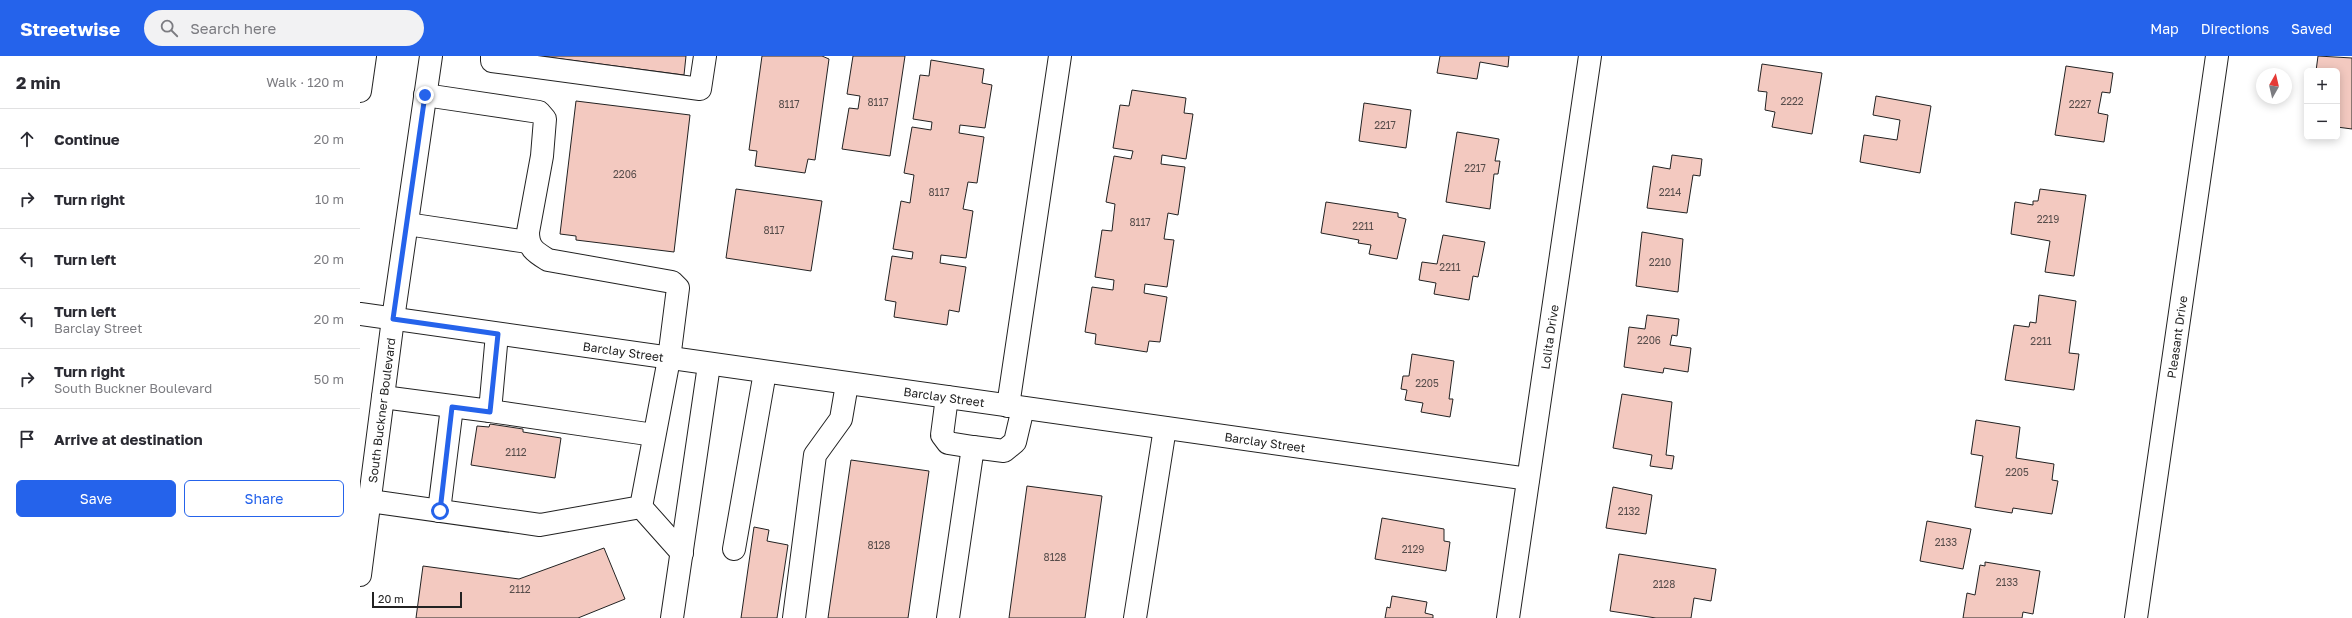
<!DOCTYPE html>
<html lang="en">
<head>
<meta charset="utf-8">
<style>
  :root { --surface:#fff; --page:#f2f2f3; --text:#2b2b33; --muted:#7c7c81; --line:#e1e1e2; --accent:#2563eb }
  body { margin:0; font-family:"Golos Text",sans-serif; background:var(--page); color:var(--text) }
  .controls { position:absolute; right:12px; top:12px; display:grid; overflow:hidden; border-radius:6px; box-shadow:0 2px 10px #0003 }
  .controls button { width:36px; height:36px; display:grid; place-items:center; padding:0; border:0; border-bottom:1px solid var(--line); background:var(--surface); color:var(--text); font:20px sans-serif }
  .compass { position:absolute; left:1896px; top:12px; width:36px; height:36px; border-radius:50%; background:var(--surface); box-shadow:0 2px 10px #0003; rotate:8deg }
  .scale { position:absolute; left:12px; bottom:10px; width:90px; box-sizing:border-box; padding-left:4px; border:2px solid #222; border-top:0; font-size:11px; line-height:14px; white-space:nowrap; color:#222; -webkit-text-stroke:3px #fff; paint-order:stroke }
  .stop { position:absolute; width:12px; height:12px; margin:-9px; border:3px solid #2563eb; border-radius:50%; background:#fff }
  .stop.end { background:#2563eb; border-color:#fff; box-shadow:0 1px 4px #0008 }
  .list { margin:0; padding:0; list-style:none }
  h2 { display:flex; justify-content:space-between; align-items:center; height:52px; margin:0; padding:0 16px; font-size:17px }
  h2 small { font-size:13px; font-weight:400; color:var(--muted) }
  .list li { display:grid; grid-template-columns:26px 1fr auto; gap:12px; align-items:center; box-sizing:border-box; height:60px; padding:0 16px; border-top:1px solid var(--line) }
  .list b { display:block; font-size:15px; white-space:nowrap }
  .list p { margin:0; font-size:13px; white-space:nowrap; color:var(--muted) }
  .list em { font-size:13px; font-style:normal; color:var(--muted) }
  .actions { display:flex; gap:8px; padding:12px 16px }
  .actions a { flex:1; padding:9px 0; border:1px solid var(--accent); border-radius:6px; text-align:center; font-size:14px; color:var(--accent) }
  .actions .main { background:var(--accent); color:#fff }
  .icon { flex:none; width:22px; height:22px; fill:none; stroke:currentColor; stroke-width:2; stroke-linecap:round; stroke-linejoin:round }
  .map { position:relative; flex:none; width:1992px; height:562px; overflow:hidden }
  header { display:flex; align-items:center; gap:24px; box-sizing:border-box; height:56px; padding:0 20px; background:var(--accent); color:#fff }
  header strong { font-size:19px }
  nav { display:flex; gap:22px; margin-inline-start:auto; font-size:14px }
  .search { width:280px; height:36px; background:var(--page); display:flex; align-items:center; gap:10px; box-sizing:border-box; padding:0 14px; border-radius:22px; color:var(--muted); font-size:15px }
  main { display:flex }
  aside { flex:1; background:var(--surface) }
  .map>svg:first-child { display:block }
</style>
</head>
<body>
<header>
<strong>Streetwise</strong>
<div class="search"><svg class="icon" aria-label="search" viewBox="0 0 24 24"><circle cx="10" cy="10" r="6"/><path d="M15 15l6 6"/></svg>Search here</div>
<nav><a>Map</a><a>Directions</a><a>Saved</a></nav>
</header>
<main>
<aside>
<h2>2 min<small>Walk · 120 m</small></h2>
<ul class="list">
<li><svg class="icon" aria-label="ahead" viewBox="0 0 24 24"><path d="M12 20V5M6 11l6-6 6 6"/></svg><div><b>Continue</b></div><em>20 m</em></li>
<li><svg class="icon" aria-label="right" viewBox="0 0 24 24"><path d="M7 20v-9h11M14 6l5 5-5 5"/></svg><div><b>Turn right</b></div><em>10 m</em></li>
<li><svg class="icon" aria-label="left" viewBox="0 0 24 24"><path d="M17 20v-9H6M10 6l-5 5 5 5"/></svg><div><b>Turn left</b></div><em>20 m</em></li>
<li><svg class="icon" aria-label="left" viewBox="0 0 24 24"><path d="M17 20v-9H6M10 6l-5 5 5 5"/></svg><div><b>Turn left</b><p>Barclay Street</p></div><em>20 m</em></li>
<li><svg class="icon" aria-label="right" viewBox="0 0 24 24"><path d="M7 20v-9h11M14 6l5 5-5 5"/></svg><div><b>Turn right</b><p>South Buckner Boulevard</p></div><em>50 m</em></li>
<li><svg class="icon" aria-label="arrive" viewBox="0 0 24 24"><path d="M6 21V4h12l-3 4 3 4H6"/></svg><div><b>Arrive at destination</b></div></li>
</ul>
<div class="actions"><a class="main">Save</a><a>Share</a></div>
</aside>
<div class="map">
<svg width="1992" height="562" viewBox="0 0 1992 562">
  <rect width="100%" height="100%" fill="#fff"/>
  <g fill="#f3c9c0" stroke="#222">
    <polygon points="179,0 326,0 324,19"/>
    <polygon points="402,0 462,0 469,3 455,104 448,103 445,117 395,110 397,95 389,94"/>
    <polygon points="493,0 545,0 530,100 482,93 489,52 498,53 500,40 487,38"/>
    <polygon points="1080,0 1149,0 1148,11 1120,6 1117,23 1077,17"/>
    <polygon points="1958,0 1992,2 1992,73 1977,71 1977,15 1956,15"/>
    <polygon points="571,4 624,13 622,27 632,29 625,72 600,69 599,77 624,81 617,127 608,126 603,153 613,155 606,202 581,199 580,207 606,211 599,256 589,254 587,269 534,261 536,246 525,244 532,200 552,203 553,196 533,193 541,145 550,147 554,119 544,117 552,71 571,74 572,66 553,63 560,19 569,20"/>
    <polygon points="1402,8 1462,17 1452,78 1412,71 1415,56 1405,54 1407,36 1398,35"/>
    <polygon points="1706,10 1753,17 1750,37 1742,36 1738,57 1748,59 1744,86 1695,79"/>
    <polygon points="772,34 826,42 824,57 833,58 826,103 802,99 801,108 825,111 818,159 808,157 804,183 814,184 807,231 785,228 784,237 807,241 800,286 789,285 787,296 735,288 736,278 725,276 732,231 753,234 754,224 735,221 742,174 752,175 755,148 746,146 754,100 771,103 773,95 753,92 760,49 769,50"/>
    <polygon points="1516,40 1571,50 1560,117 1500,106 1504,79 1537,84 1540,64 1513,59"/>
    <polygon points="216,45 330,59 314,196 216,184 216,180 200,178"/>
    <polygon points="1004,47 1051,54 1046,92 999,85"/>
    <polygon points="1097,76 1139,83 1135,105 1140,105 1138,118 1134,118 1130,153 1086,146"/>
    <polygon points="1312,99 1342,103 1340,120 1333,119 1327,157 1287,152 1293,110 1310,113"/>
    <polygon points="376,133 462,145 451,215 366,202"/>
    <polygon points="1680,133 1726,139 1714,220 1685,216 1690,185 1651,178 1655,146 1673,149 1673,145 1678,145"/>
    <polygon points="966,146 1038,157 1038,161 1046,163 1037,203 1009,198 1011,189 998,187 999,184 961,177"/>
    <polygon points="1282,176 1323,183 1318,236 1276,230"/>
    <polygon points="1083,179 1125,186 1118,221 1113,220 1109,244 1074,238 1076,227 1059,224 1062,206 1077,208"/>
    <polygon points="1679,239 1716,245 1709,297 1719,298 1714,334 1645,324 1654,269 1669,271 1670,266 1676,267"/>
    <polygon points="1287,259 1319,263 1317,280 1312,279 1310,289 1331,292 1328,316 1304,312 1303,317 1264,311 1269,271 1285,273"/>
    <polygon points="1052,298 1094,305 1089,343 1093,343 1090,361 1061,356 1063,347 1045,344 1047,334 1041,333 1043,320 1049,320"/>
    <polygon points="1262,338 1312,346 1306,399 1314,400 1312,413 1290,410 1292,399 1253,392"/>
    <polygon points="1616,364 1660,371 1656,402 1694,408 1692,424 1698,425 1692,458 1653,452 1652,457 1615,451 1623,400 1611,398"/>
    <polygon points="130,368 163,373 163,376 201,382 195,422 111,409 117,370 129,371"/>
    <polygon points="491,404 569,415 548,562 468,562"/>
    <polygon points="667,430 742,440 725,562 649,562"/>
    <polygon points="1253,431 1292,439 1286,478 1246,472"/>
    <polygon points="1022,462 1084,473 1084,485 1090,486 1086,515 1015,503"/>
    <polygon points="1567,465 1611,473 1603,513 1560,505"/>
    <polygon points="394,471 409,474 407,485 428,489 417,562 381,562"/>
    <polygon points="244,492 265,543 218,562 56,562 63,510 159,523"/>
    <polygon points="1259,498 1356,513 1351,545 1334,542 1331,562 1296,562 1250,555"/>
    <polygon points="1625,506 1680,515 1673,558 1663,556 1662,562 1603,562 1607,537 1615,539 1620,509 1625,510"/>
    <polygon points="1032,540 1067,546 1065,557 1073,559 1073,562 1025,562 1027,551 1030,552"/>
  </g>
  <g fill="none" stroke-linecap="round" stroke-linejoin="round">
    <g stroke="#222" stroke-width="24">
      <g id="minor">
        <polyline points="132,0 132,5 340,33 345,0"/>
        <polyline points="47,168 168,186"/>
        <path id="s1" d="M0 258 1168 423"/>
        <polyline points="23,341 130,355 137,278"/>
        <polyline points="587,341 582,379 588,387 613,391"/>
        <polyline points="648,350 700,0"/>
        <polyline points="130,355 294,379"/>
        <path d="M10 445 180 469 281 451 309 303 318 232 312 226 188 204C175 196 168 192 168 176L182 100 185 63 179 56 65 39"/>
        <polyline points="281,451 322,497"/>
        <polyline points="79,455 92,351"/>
        <polyline points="374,493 405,316"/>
        <polyline points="312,562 349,309"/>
        <polyline points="434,562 455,399 481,363 487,328"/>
        <polyline points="588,562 613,391 644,395 655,386 663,352"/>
        <polyline points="775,562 805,372"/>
        <path id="s2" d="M1148 562 1230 0"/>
        <path id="s3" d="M1776 562 1857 0"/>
      </g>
    </g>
    <g stroke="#222" stroke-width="24">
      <g id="major">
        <polyline points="0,35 5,0"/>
        <path id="s4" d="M0 519 33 263 71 0"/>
      </g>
    </g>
    <use href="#minor" stroke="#fff" stroke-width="22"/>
    <use href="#major" stroke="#fff" stroke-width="22"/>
  </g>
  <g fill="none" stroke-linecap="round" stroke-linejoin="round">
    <polyline stroke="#2563eb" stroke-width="5" points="65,39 33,263 138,278 130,356 92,351 80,455"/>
  </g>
  <g text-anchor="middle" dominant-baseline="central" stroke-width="3" stroke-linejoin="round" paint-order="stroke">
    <g font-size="10" fill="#564c4a">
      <text x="1432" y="45">2222</text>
      <text x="518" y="46">8117</text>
      <text x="429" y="48">8117</text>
      <text x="1720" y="48">2227</text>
      <text x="1025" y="69">2217</text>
      <text x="1115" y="112">2217</text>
      <text x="265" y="118">2206</text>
      <text x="579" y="136">8117</text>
      <text x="1310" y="136">2214</text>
      <text x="1688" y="163">2219</text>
      <text x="780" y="166">8117</text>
      <text x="1003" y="170">2211</text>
      <text x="414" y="174">8117</text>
      <text x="1300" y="206">2210</text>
      <text x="1090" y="211">2211</text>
      <text x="1289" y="284">2206</text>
      <text x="1681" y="285">2211</text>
      <text x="1067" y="327">2205</text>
      <text x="156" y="396">2112</text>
      <text x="1657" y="416">2205</text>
      <text x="1269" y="455">2132</text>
      <text x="1586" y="486">2133</text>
      <text x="519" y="489">8128</text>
      <text x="1053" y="493">2129</text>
      <text x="695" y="501">8128</text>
      <text x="1647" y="526">2133</text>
      <text x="1304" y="528">2128</text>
      <text x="160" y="533">2112</text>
    </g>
    <g font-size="12" fill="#222" stroke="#fff">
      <text stroke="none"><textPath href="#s2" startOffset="284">Lolita Drive</textPath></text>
      <text stroke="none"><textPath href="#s3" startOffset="284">Pleasant Drive</textPath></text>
      <text stroke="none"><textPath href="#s1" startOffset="266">Barclay Street</textPath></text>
      <text stroke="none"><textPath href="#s1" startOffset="590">Barclay Street</textPath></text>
      <text stroke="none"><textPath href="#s4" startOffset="166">South Buckner Boulevard</textPath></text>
      <text stroke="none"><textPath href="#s1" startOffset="914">Barclay Street</textPath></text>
    </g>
  </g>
</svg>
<div class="controls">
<button>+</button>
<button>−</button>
</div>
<svg class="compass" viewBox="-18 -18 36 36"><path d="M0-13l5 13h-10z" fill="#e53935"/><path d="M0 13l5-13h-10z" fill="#7c7c81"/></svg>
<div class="scale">20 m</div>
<div class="stop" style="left:80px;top:455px"></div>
<div class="stop end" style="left:65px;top:39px"></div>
</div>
</main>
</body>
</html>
